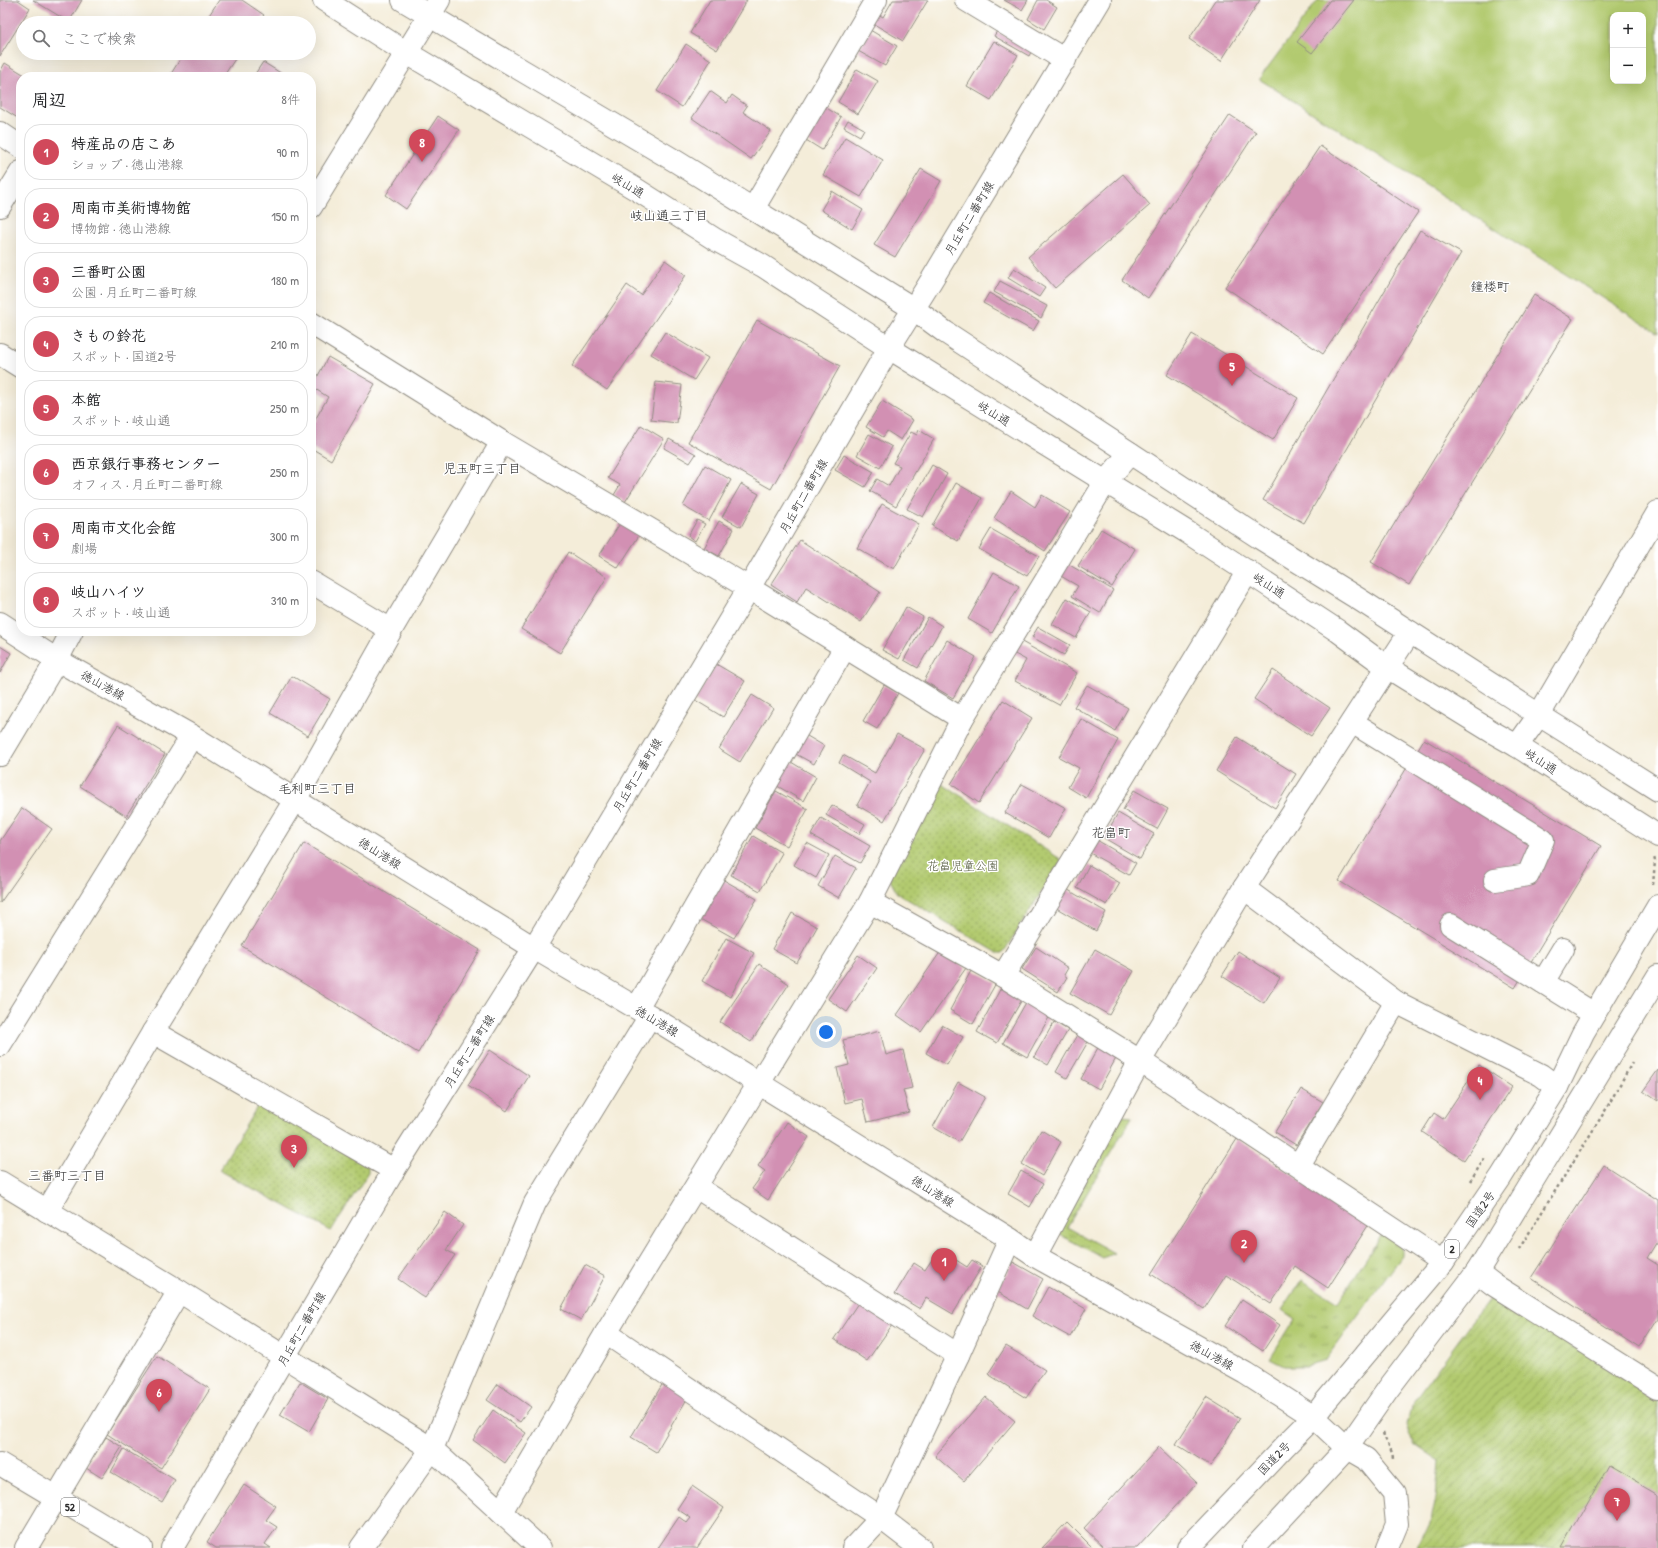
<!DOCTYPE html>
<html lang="ja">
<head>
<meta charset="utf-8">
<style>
  :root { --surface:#fff; --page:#f6f6f6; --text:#202124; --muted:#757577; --line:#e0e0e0; --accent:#d1495b }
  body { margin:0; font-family:"Patrick Hand","Klee One",sans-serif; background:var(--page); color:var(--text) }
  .controls { position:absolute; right:12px; top:12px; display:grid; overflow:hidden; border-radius:8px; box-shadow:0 4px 16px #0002 }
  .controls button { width:36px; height:36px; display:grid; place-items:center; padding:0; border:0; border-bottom:1px solid var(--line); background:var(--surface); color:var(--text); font:20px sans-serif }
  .you { position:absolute; left:826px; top:1032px; width:14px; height:14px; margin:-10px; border:3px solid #fff; border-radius:50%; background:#1a73e8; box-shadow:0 0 0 6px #1a73e833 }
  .badge { display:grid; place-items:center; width:26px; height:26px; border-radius:50%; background:var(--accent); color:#fff; font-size:13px; font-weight:700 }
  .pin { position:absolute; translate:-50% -33px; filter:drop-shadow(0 1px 2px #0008) }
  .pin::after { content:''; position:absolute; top:21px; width:14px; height:12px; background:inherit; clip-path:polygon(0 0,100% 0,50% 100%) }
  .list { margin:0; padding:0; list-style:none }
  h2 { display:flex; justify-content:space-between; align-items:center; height:52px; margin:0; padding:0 16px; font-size:17px }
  h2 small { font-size:13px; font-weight:400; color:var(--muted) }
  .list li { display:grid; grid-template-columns:26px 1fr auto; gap:12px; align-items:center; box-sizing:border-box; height:56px; margin:0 8px 8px; padding:0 8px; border:1px solid var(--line); border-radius:16px }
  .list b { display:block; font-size:15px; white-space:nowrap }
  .list p { margin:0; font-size:13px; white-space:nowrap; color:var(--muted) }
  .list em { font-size:13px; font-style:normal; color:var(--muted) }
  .icon { flex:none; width:22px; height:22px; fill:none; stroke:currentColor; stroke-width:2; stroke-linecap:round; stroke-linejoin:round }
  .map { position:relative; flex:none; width:1658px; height:1548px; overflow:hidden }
  .search { position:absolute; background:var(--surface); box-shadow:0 4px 16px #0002; left:16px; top:16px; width:300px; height:44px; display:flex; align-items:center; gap:10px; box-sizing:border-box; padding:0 14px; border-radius:22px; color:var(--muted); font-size:15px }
  .panel { position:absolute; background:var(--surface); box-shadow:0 4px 16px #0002; left:16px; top:72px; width:300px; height:564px; border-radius:16px }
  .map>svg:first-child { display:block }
</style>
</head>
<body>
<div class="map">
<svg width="1658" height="1548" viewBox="0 0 1658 1548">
  <defs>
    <pattern id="grass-tufts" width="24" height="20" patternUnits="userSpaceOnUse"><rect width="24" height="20" fill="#b2ca6f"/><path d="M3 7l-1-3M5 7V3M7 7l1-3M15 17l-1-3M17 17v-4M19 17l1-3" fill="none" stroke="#91a45b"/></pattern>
    <pattern id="park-dots" width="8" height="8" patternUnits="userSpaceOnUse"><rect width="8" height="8" fill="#b2ca6f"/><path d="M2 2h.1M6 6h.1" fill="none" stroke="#91a45b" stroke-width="1.8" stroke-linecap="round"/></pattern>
    <pattern id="garden-furrows" width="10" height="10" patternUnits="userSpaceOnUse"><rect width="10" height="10" fill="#b2ca6f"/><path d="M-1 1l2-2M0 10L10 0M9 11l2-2" fill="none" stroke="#91a45b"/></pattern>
  </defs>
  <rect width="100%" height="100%" fill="#fff"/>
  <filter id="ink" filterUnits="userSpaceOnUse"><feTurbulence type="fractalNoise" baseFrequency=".025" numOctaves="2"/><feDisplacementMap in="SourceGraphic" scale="8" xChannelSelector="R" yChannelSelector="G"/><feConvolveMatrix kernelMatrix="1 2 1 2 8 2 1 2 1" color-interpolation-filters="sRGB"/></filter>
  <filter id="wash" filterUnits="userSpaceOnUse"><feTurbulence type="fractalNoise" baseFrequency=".012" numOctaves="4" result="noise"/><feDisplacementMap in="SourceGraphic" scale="16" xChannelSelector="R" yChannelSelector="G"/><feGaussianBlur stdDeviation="0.9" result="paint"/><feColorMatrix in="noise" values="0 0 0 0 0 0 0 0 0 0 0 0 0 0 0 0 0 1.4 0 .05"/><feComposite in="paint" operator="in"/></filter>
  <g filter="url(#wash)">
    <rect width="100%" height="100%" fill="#f4edd9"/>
    <g fill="url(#grass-tufts)" stroke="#6e7a4d">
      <polygon points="1122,1116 1132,1117 1067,1227 1114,1253 1103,1258 1053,1231"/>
      <polygon points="1388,1224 1402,1241 1402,1256 1326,1360 1306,1366 1284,1366 1270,1359 1295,1319 1282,1310 1302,1280 1338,1303"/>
    </g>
    <g fill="url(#park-dots)" stroke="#6e7a4d">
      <polygon points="942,784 1062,860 1003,953 998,953 897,893 890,880 891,866"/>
      <polygon points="260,1102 368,1166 368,1173 331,1231 219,1170"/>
    </g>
    <polygon fill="url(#garden-furrows)" stroke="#6e7a4d" points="1493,1293 1658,1401 1658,1548 1417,1548 1431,1519 1436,1498 1439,1461 1415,1445 1407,1425 1411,1405"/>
    <path fill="#b2ca6f" stroke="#6e7a4d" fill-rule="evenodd" d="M1318 0H1658V333L1259 79ZM1613 15H1643V81H1613Z"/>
    <g id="blocks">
      <g fill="#d290b3">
        <polygon points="0,0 18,0 30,8 0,56"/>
        <polygon points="33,0 82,0 69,22"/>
        <polygon points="219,0 242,0 264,15 258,23 204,23"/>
        <polygon points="710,0 747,0 717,50 690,33"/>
        <polygon points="893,0 928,0 903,41 867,20 873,11 883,17"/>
        <polygon points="1004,0 1028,0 1022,10"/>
        <polygon points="1038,0 1046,0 1057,7 1044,29 1028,19"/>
        <polygon points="1215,0 1260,0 1221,61 1189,39"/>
        <polygon points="1330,0 1354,0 1312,53 1297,42"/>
        <polygon points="870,30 897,46 885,66 858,51"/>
        <polygon points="997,31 1031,52 1029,56 994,36"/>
        <polygon points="994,41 1018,55 991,100 967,86"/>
        <polygon points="686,44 711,60 682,107 657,91"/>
        <polygon points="184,53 239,53 223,77 169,77"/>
        <polygon points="263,62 287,77 253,77"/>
        <polygon points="5,63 28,77 21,77 21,120 0,107 0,72"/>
        <polygon points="857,69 878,81 858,114 838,102"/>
        <polygon points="710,91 727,103 732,95 747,106 743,112 771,131 751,159 692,118"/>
        <polygon points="825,107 841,117 822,150 806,140"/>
        <polygon points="1230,115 1256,132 1148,298 1122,280"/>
        <polygon points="438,116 459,130 406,209 386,195"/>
        <polygon points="848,120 864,129 860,136 844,127"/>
        <polygon points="845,137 883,160 861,197 823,175"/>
        <polygon points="1320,146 1418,212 1323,354 1225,287"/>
        <polygon points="921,169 941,181 895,257 874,245"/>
        <polygon points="1123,174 1150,205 1055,288 1028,257"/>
        <polygon points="832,191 863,210 852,229 821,210"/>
        <polygon points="1420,230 1461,253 1304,523 1263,500"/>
        <polygon points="665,260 686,275 607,390 572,366 627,285 641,295"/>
        <polygon points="1014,268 1045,288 1039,297 1008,278"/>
        <polygon points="1000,281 1047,306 1041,318 994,292"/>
        <polygon points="989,293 1039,321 1033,331 983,303"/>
        <polygon points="1534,295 1573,319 1409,585 1371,562"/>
        <polygon points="757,320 840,366 771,489 688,442"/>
        <polygon points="665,332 708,358 694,380 651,354"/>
        <polygon points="1192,334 1298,398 1273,440 1167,375"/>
        <polygon points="328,357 375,384 331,460 311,448 311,427 328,397 312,387"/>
        <polygon points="656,382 682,385 677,423 651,420"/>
        <polygon points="882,401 913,420 901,440 887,431 883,437 866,427"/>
        <polygon points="641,425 664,439 625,502 614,495 620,485 608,478"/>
        <polygon points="919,430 934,439 896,506 870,491 877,479 889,486 900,466 893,463 911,432 917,435"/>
        <polygon points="869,434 892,447 880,468 857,455"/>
        <polygon points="669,439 696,454 690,463 664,448"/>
        <polygon points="844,455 874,472 865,487 835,470"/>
        <polygon points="705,465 731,480 709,521 683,506"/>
        <polygon points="932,465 947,474 923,517 907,509"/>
        <polygon points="956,483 982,498 958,541 932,526"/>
        <polygon points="741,484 759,494 741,527 722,517"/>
        <polygon points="1011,491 1035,507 1042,495 1070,512 1045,551 994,518"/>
        <polygon points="882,504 919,524 894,569 857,548"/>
        <polygon points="697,520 705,524 695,541 688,536"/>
        <polygon points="719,521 734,529 719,556 704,548"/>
        <polygon points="621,522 640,534 618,568 599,556"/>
        <polygon points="991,529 1039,556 1027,576 979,549"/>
        <polygon points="1101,529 1135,549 1112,587 1078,566"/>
        <polygon points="800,540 880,592 861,622 806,587 797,602 771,585"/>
        <polygon points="568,552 607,577 560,653 521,629"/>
        <polygon points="1066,563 1113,590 1100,613 1072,596 1078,586 1059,575"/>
        <polygon points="994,572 1019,586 992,633 968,619"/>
        <polygon points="1067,598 1091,612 1076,638 1052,624"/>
        <polygon points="906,607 923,617 899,659 882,650"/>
        <polygon points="928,617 942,626 918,668 904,660"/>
        <polygon points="1038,627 1070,645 1064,655 1032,637"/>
        <polygon points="947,640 976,657 953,698 924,681"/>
        <polygon points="1020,641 1077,673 1059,705 1015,681 1026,660 1013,653"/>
        <polygon points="0,646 11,653 0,673"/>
        <polygon points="716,664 745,681 723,717 695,700"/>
        <polygon points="1273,670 1330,708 1311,736 1254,699"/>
        <polygon points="292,676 330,699 308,736 270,713"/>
        <polygon points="884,685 898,693 877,729 863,721"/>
        <polygon points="1087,685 1128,708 1115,731 1074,707"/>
        <polygon points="752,695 773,708 740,762 719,749"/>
        <polygon points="1003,700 1032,718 979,803 951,784"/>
        <polygon points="1081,719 1118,740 1086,798 1068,787 1079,768 1059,757"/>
        <polygon points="118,725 165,754 126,816 80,786"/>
        <polygon points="802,733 824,746 814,764 792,752"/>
        <polygon points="897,734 925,749 884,821 857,805 870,782 839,763 843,755 875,773"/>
        <polygon points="1237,737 1296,774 1275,808 1216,771"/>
        <polygon points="1424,739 1601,846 1515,988 1339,881"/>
        <polygon points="786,759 816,777 803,801 772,783"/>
        <polygon points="1022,784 1066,808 1049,838 1005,813"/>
        <polygon points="1134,790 1168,809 1157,829 1123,810"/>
        <polygon points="776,791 808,809 787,846 755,828"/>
        <polygon points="832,805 865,824 859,834 826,815"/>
        <polygon points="22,808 52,829 0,903 0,841"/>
        <polygon points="1118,813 1154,834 1140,859 1104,838"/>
        <polygon points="821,818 870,846 860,863 811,835"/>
        <polygon points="753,836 782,853 760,891 731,875"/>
        <polygon points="1095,839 1136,863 1129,875 1088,852"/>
        <polygon points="304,843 480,950 418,1053 242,946"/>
        <polygon points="807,843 829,855 816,878 794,865"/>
        <polygon points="835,856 856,868 839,898 818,886"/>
        <polygon points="1089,865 1120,883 1107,905 1077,888"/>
        <polygon points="715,875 757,899 734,938 693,915"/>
        <polygon points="1063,887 1106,912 1096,931 1053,906"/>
        <polygon points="792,913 817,927 797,963 772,949"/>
        <polygon points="726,938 754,953 730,997 702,981"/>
        <polygon points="1036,947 1068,968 1064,975 1067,977 1058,992 1022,969"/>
        <polygon points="1095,949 1134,971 1109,1015 1070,993"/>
        <polygon points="941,951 966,968 921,1032 897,1015"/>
        <polygon points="1238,951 1280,978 1264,1003 1222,976"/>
        <polygon points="858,955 877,968 847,1012 828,999"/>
        <polygon points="759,964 789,984 751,1042 720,1022"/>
        <polygon points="972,969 996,983 973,1024 950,1010"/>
        <polygon points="1003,984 1024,996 997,1043 977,1032"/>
        <polygon points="1028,999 1052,1012 1027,1057 1003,1043"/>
        <polygon points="1054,1022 1068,1030 1048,1065 1034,1057"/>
        <polygon points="942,1025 963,1037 947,1065 926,1053"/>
        <polygon points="880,1031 886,1055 903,1050 912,1088 903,1090 909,1112 868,1122 862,1099 845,1103 837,1068 849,1065 843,1040"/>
        <polygon points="1078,1033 1089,1040 1067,1078 1056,1072"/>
        <polygon points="1101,1042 1119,1053 1099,1089 1081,1079"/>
        <polygon points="490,1050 529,1076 507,1111 468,1085"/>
        <polygon points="1479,1065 1512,1087 1464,1160 1422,1132 1434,1113 1443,1119"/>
        <polygon points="1658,1070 1658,1101 1643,1091"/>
        <polygon points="958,1082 985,1097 959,1142 933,1127"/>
        <polygon points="1301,1089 1323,1102 1296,1145 1275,1132"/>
        <polygon points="787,1122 809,1137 768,1200 752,1189 765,1171 758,1166"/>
        <polygon points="1041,1130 1061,1142 1042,1176 1022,1164"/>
        <polygon points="1237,1139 1369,1224 1328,1288 1295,1266 1271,1304 1226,1275 1204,1309 1151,1274"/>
        <polygon points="1604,1165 1658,1200 1658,1240 1647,1258 1658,1265 1658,1318 1639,1348 1531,1278"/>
        <polygon points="1021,1171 1043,1184 1030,1207 1008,1194"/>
        <polygon points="445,1212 463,1225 446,1250 455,1255 425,1298 398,1279"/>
        <polygon points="939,1249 967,1267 972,1260 982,1266 953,1314 926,1298 920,1309 895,1294 914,1263 925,1270"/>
        <polygon points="1013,1262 1043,1279 1027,1309 996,1291"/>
        <polygon points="585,1265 605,1276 581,1320 561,1309"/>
        <polygon points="1048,1287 1086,1309 1070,1337 1032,1316"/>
        <polygon points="1242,1300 1280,1325 1263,1351 1225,1326"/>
        <polygon points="858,1303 899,1315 867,1361 834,1339"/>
        <polygon points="1006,1346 1045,1370 1026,1398 988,1374"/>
        <polygon points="157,1356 210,1389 161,1468 107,1434"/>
        <polygon points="666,1378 691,1392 656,1452 631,1437"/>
        <polygon points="300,1382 328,1399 309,1432 280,1415"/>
        <polygon points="498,1384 531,1407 520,1422 487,1400"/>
        <polygon points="986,1397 1015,1421 964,1481 935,1456"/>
        <polygon points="1206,1397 1240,1418 1211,1466 1176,1444"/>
        <polygon points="493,1410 526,1433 505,1463 473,1440"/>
        <polygon points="106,1437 122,1447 102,1478 86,1468"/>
        <polygon points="1159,1447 1197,1483 1137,1548 1105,1548 1084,1528"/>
        <polygon points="124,1449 175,1480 162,1502 111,1472"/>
        <polygon points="1608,1466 1658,1495 1658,1548 1562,1548"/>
        <polygon points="244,1485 276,1506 266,1520 277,1527 265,1544 271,1548 216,1548 207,1542"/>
        <polygon points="692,1486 724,1508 697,1548 658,1548 679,1517 687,1523 691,1518 677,1509"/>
        <polygon points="1067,1522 1093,1548 1042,1548"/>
      </g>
    </g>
  </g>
  <g filter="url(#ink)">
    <use href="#blocks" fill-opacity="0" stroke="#908c82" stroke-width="1"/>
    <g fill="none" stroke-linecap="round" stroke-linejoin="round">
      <g stroke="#908c82" stroke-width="24">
        <g id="minor">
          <polyline points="324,0 407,53 639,191 716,240 763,266 889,348 1187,532 1338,631 1387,667 1494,733 1517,746 1658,836"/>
          <polyline points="403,0 677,162 914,309 945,332 1260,538 1357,598 1539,715 1658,790"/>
          <polyline points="966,0 1065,60"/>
          <polyline points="0,133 21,147"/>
          <polyline points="0,206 21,172"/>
          <polyline points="311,207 439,0"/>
          <polyline points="753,209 876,0"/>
          <polyline points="311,323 502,442 749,588 962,719"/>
          <polyline points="0,354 21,367"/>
          <polyline points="311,582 391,630"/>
          <polyline points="0,623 57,660 192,736 534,948 650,1016 1010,1239 1035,1256 1245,1373 1314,1417 1347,1448 1366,1459 1394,1493 1397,1524 1387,1548"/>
          <polyline points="1352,722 1543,840 1528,875 1495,880"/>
          <polyline points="1517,746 1539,715 1658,512"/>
          <polyline points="0,755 57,660 72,631"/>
          <polyline points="1244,888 1396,1002 1541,1075 1557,1087"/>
          <polyline points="870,902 1003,976 1140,1061 1443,1262"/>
          <polyline points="1451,925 1594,1014"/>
          <polyline points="1003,976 1248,571"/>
          <polyline points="1543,982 1563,949"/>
          <polyline points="637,1008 845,647"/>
          <polyline points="153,1032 394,1170"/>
          <polyline points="0,1045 192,736"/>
          <polyline points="1299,1165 1396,1002"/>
          <polyline points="0,1182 179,1291 432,1449 540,1548"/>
          <polyline points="696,1187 958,1355"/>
          <polyline points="47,1211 153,1032 295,800 391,630 502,442"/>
          <polyline points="1035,1256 1140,1061 1244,888 1410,632"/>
          <polyline points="1477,1272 1494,1285 1658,1388"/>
          <polyline points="606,1333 881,1518 920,1548"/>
          <polyline points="501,1512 606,1333 870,902 962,719 1106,481 1130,453"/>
          <polyline points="26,1548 179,1291"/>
          <polyline points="172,1548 394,1170 534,948 749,588 889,348 931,281 1100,0"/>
          <polyline points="361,1548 432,1449 535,1203 650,1016"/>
          <polyline points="853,1548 881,1518 958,1355 1010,1239"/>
        </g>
      </g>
      <g stroke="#908c82" stroke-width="24">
        <polyline id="major" points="0,1464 141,1548"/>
      </g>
      <g stroke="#908c82" stroke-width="24">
        <g id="highway">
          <polyline points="1188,1548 1285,1446 1314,1417 1326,1401 1443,1262 1501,1177 1557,1087 1583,1033 1658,906"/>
          <polyline points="1254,1548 1347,1448 1388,1389 1477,1272 1658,976"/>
        </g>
      </g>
      <g stroke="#908c82" stroke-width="2.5" stroke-dasharray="3 3" stroke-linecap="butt">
        <polyline points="1653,885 1655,861 1654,857"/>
        <polyline points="1470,1181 1485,1158"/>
        <polyline points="1519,1249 1605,1111 1632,1063"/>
        <path d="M1383 1433C1386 1442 1392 1449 1393 1458"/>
      </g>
      <use href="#minor" stroke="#fff" stroke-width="22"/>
      <use href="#major" stroke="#fff" stroke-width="22"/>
      <use href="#highway" stroke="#fff" stroke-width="22"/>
    </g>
  </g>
  <g text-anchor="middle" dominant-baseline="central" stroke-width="3" stroke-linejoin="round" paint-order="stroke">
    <g fill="#fff" stroke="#6b6b6b" stroke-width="1">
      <rect x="1445" y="1240" width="14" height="18" rx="3"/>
      <rect x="61" y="1498" width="18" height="18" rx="3"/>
    </g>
    <g font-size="11" font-weight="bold" fill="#2b2b2b">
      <text x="1452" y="1249">2</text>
      <text x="70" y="1507">52</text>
    </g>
    <g font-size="12" fill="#2b2b2b" stroke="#fff">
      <text transform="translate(628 185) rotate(31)">岐山通</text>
      <text transform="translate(969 218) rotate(-59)">月丘町二番町線</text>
      <text transform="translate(994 413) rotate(32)">岐山通</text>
      <text transform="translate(803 496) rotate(-60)">月丘町二番町線</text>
      <text transform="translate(1269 585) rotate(33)">岐山通</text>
      <text transform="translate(103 685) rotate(29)">徳山港線</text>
      <text transform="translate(1541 761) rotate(33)">岐山通</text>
      <text transform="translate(637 775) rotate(-59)">月丘町二番町線</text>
      <text transform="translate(380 853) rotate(32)">徳山港線</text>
      <text transform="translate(657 1021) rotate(31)">徳山港線</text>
      <text transform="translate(469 1051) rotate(-58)">月丘町二番町線</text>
      <text transform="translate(933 1191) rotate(32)">徳山港線</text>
      <text transform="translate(1480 1209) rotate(-55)">国道2号</text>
      <text transform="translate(301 1329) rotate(-60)">月丘町二番町線</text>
      <text transform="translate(1212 1355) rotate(29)">徳山港線</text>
      <text transform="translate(1274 1458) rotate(-46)">国道2号</text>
    </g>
    <g font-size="12" fill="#545b3f" stroke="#fff">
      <text x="963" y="865">花畠児童公園</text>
    </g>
    <g font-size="13" fill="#2b2b2b" stroke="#fff">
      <text x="669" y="215">岐山通三丁目</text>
      <text x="1490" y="286">鐘楼町</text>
      <text x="482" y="468">児玉町三丁目</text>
      <text x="317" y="788">毛利町三丁目</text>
      <text x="1111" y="832">花畠町</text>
      <text x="67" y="1175">三番町三丁目</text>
    </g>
  </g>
</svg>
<div class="controls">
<button>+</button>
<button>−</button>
</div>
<div class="you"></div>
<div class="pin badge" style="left:944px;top:1281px">1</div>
<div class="pin badge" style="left:1244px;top:1263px">2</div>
<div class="pin badge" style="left:294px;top:1168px">3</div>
<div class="pin badge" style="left:1480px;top:1100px">4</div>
<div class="pin badge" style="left:1232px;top:386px">5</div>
<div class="pin badge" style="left:159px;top:1412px">6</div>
<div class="pin badge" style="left:1617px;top:1521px">7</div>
<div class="pin badge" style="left:422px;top:162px">8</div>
<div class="search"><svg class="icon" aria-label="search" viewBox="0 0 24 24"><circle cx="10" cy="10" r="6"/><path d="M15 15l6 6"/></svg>ここで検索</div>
<section class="panel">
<h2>周辺<small>8件</small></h2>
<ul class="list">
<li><span class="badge">1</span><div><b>特産品の店こあ</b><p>ショップ · 徳山港線</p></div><em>90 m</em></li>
<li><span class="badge">2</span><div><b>周南市美術博物館</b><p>博物館 · 徳山港線</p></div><em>150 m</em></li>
<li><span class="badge">3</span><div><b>三番町公園</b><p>公園 · 月丘町二番町線</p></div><em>180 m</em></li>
<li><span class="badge">4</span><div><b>きもの鈴花</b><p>スポット · 国道2号</p></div><em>210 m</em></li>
<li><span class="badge">5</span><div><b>本館</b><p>スポット · 岐山通</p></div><em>250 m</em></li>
<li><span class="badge">6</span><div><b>西京銀行事務センター</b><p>オフィス · 月丘町二番町線</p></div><em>250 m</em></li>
<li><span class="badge">7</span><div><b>周南市文化会館</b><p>劇場</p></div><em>300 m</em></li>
<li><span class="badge">8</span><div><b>岐山ハイツ</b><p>スポット · 岐山通</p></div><em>310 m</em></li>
</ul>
</section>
</div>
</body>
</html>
